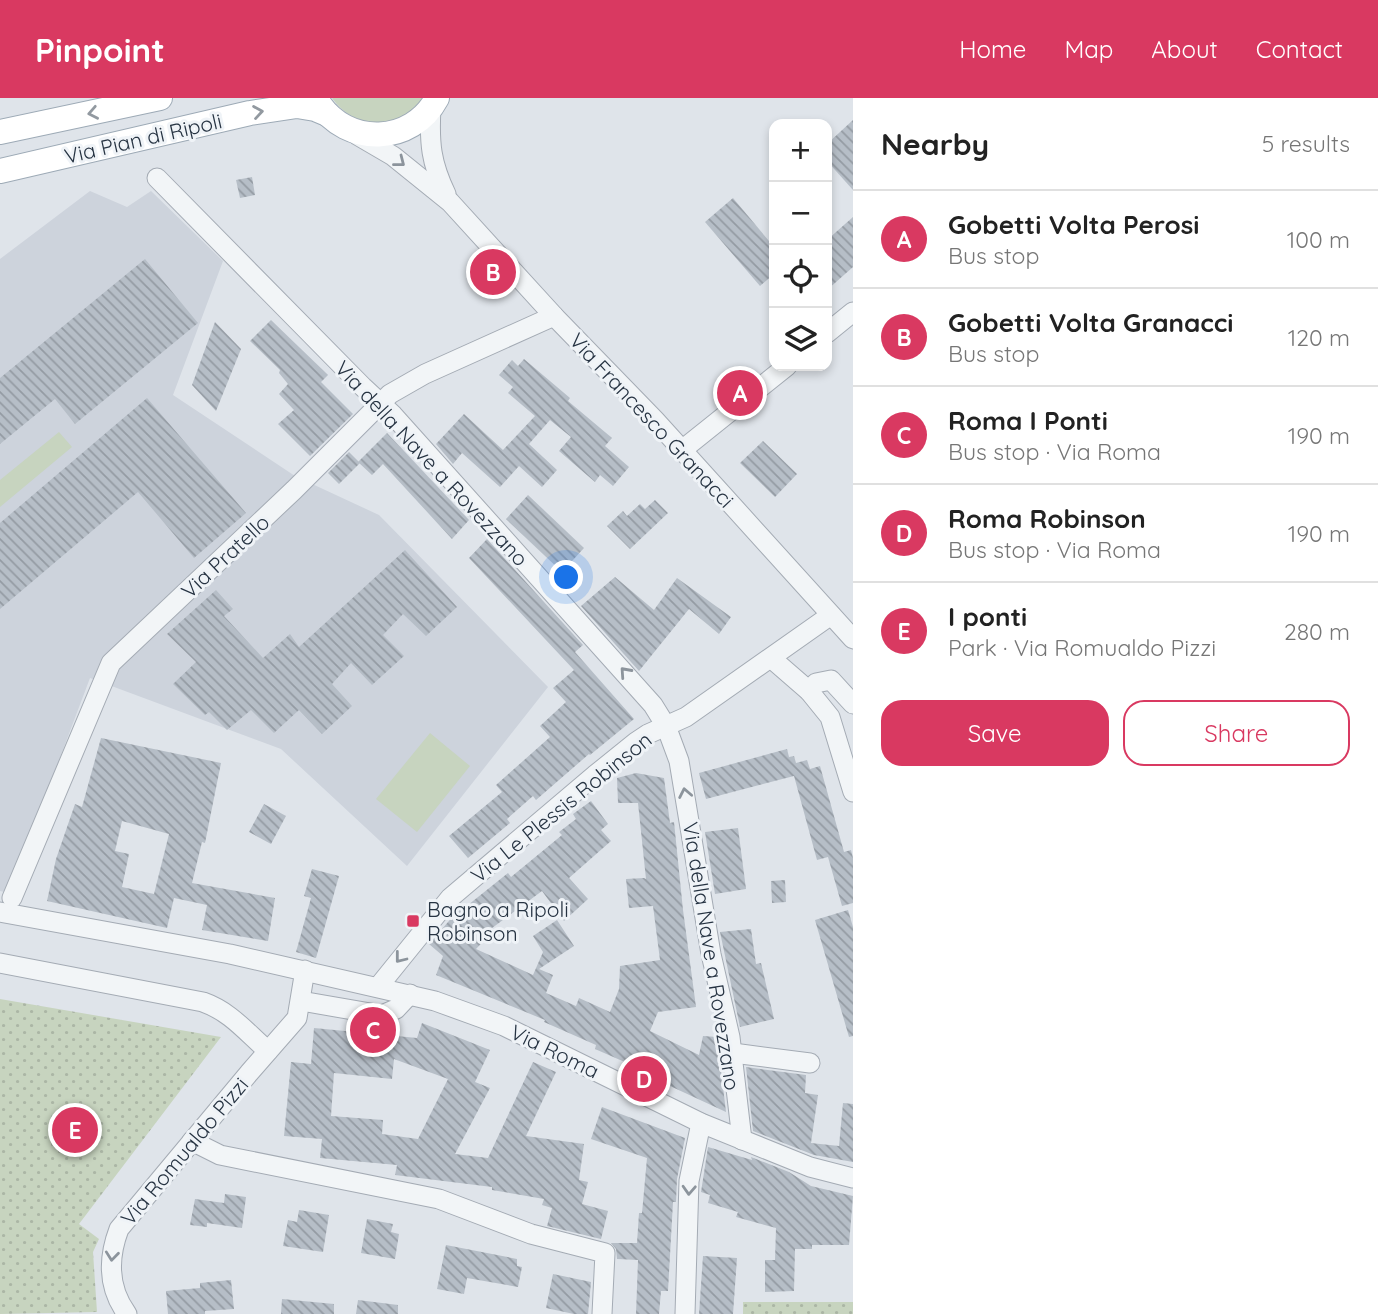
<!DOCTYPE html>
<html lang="en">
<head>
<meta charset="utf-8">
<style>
  :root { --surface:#fff; --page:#f6f6f6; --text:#222; --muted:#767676; --line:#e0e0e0; --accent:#d93961 }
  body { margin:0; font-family:Quicksand,sans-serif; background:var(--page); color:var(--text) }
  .controls { position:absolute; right:21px; top:21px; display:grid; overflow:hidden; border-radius:14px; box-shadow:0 4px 10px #0003 }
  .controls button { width:63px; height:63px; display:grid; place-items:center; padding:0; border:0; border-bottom:2px solid var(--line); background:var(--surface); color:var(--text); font:35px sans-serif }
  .you { position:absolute; left:567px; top:480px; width:24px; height:24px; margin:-18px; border:5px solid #fff; border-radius:50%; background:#1a73e8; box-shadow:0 0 0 10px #1a73e833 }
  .badge { display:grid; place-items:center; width:46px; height:46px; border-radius:50%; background:var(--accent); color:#fff; font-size:23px; font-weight:700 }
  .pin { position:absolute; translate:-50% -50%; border:4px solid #fff; box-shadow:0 2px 7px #0006 }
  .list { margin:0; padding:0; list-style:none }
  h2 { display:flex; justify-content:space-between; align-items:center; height:91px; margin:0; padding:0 28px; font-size:30px }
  h2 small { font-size:23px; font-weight:400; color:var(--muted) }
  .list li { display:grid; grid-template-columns:46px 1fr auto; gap:21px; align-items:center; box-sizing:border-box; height:98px; padding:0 28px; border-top:2px solid var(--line) }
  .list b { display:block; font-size:26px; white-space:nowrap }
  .list p { margin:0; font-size:23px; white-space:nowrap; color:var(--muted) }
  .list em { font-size:23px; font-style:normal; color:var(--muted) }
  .actions { display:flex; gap:14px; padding:21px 28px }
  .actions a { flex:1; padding:16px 0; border:2px solid var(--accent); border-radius:21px; text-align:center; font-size:24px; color:var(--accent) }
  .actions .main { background:var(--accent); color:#fff }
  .icon { flex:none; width:38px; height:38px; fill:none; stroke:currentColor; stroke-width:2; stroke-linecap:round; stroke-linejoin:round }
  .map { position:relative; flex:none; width:853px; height:1216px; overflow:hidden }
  header { display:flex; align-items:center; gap:42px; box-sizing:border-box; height:98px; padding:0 35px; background:var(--accent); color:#fff }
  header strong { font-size:33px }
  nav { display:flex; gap:38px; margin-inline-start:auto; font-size:24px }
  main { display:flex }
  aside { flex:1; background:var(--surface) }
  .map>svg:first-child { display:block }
</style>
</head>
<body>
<header>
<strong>Pinpoint</strong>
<nav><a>Home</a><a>Map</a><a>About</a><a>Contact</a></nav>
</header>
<main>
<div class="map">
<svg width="853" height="1216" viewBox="0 0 853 1216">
  <defs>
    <pattern id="park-dots" width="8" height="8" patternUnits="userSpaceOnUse" patternTransform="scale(1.75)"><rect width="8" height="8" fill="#c7d4bf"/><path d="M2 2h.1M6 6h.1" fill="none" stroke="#abb6a5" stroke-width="1.8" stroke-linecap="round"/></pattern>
    <pattern id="building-back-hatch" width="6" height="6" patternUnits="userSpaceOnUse" patternTransform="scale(1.75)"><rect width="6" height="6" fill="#b6bec7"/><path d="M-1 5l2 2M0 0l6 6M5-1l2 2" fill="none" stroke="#949ba3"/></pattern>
  </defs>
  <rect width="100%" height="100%" fill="#dfe4ea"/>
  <polygon fill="#cdd3dc" points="90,93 127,109 151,93 223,163 173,297 295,378 379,417 548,589 407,768 281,651 90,580 9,795 0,793 0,161"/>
  <g fill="#c7d4bf">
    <path d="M332 0H424C421 8 415 11 408 15 382 33 349 25 332 0Z"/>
    <polygon points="59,334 72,349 0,409 0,382"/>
    <polygon points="430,635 470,668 417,734 376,701"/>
  </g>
  <g fill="url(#park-dots)">
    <polygon points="0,901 221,939 79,1126 99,1141 93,1154 97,1214 0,1216"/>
    <rect x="743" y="1204" width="110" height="12"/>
  </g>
  <g fill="url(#building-back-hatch)" fill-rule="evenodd">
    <polygon points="853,22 853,92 827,63 827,46"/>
    <polygon points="252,79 255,97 240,100 236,82"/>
    <polygon points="733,100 774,149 774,176 760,188 705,124"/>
    <polygon points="853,119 853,169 827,192 827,142"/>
    <polygon points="145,161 198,225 75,326 55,301 0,346 0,280"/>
    <polygon points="271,222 328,277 321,284 353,316 310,358 278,326 294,312 279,296 288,286 279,275 280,272 250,243"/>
    <polygon points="215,224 241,251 216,313 192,287"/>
    <polygon points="524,261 570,300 568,303 612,340 605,348 629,369 613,388 600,377 595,384 559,353 571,339 550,322 529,346 557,372 542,389 519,368 500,389 462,355 453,366 436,346 464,316 503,352 535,318 508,295 513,289 499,277 512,262 518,268"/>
    <polygon points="147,300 246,415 194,460 138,394 0,511 0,425"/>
    <polygon points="387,335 469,422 452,441 383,366 372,377 358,364"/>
    <polygon points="763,343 797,376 775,399 740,365"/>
    <polygon points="349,354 360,365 339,386 328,375"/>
    <polygon points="528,397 584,450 562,474 506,421"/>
    <polygon points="655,402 668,415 630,451 607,428 623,413 627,418 640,406 645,411"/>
    <polygon points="487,441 583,547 575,554 634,621 590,657 589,656 536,702 533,698 507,721 510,725 468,760 449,738 502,694 496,687 550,639 540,628 566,604 553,590 574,572 469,460"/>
    <polygon points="405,452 457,509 426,538 403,516 383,537 404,558 372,587 351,565 332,586 352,608 322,636 299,612 274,635 251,612 227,632 209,614 205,617 173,586 196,564 167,536 216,492 233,511 224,518 263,560 290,536 299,549"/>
    <polygon points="615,479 654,512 677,480 731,519 719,536 689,511 639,573 581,508"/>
    <path d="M101 640 221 665 205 745 202 744 192 785 275 800 268 843 202 832 207 807 174 800 167 830 47 803 56 761 75 706 82 709ZM122 723 169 736 154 796 122 789 129 756 115 753Z"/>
    <polygon points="787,651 789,659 794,658 796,665 807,662 810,671 820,668 844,754 851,752 853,760 853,805 842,808 828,759 817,762 794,678 706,701 699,675"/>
    <polygon points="636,675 664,680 670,725 674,724 683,812 696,909 658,914 650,933 699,957 703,938 717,939 726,1014 642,975 643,972 595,951 596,947 544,924 545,922 436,877 443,858 429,846 461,809 463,811 508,775 511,779 562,737 559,734 576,721 573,716 591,703 608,726 601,732 611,743 569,780 588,801 564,823 542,793 488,833 491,835 476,851 533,877 543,854 533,838 557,822 574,848 539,871 553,877 546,895 576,908 579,900 610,914 619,891 620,868 660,862 653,808 629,810 626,781 644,780 646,781 638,705 618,705 617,680"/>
    <polygon points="264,706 286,718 271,746 249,734"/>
    <polygon points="738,730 746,791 715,796 705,734"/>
    <polygon points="312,771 339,778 316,860 296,854 311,800 304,798"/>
    <polygon points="785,782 786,804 772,805 771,783"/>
    <polygon points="848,812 853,829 853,938 849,939 815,822"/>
    <polygon points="751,831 756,866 761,865 774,921 740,929 720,834"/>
    <path d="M422 925 490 952 475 984 490 990 455 1056 488 1060 533 964 556 974 526 1038 584 1046 579 1082 588 1084 582 1106 608 1113 601 1141 547 1128 552 1110 542 1107 544 1101 492 1092V1089L395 1077 397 1067 320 1060 322 1041 284 1038 291 964 311 966 314 930 417 940ZM394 961 448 981 418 1041 382 1036 383 1022 331 1018 334 975 392 981Z"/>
    <polygon points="746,969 806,977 805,995 818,997 811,1045 839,1048 843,1005 853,1006 853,1064 814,1057 753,1033"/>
    <polygon points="602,1009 685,1040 677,1081 676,1104 673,1104 668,1193 661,1193 659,1216 636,1216 638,1162 617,1161 616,1151 611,1145 637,1145 639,1115 642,1115 647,1060 591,1041"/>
    <polygon points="708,1049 752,1062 751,1059 789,1074 811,1088 853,1098 849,1147 812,1147 812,1151 795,1151 794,1193 765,1194 765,1162 775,1162 776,1130 736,1119 738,1114 708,1105 710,1097 701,1094"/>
    <polygon points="225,1096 246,1099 242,1130 207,1125 207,1129 190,1127 195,1101 224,1105"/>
    <polygon points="299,1112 329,1117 323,1154 283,1148 288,1122 297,1124"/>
    <polygon points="367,1121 393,1126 391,1134 399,1136 395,1161 361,1155"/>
    <polygon points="446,1147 517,1161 517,1168 522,1169 518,1189 467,1180 464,1196 437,1191"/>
    <polygon points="703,1158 737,1160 733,1216 699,1216"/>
    <polygon points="553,1176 591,1184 588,1216 574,1216 546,1210"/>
    <polygon points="231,1182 234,1211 205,1213 205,1216 168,1216 166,1193 200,1190 200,1185"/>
    <polygon points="282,1201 334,1206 334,1216 281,1216"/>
    <polygon points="358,1202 398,1207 398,1216 356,1216"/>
  </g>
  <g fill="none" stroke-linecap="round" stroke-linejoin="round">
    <g stroke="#a4abb4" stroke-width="21">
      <g id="minor">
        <path d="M431 10C429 45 431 65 446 96"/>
        <polyline points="357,37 393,58 450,104 554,218 655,322 853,541"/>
        <polyline points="157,80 363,289 393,317 653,607 666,628 679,663 711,856 730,939 742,1042"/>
        <polyline points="827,235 853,214"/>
        <polyline points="682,352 787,268"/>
        <polyline points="771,560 809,593 830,619 853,694"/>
        <polyline points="809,593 816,585 831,582 853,606"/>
        <polyline points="12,800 111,565 294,392 390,296 425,276 554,218"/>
        <polyline points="0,814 230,856 435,903 504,928 701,1025 810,1069 853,1080"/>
        <path d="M0 865 203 904C231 914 246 934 268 953"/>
        <polyline points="378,889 450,800 595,677 636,644 648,636 686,619 831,517"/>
        <polyline points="301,903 382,917 396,911 410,896"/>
        <polyline points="733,955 810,965"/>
        <polyline points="192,1043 220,1057 439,1101 531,1136 605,1155 602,1216"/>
        <path d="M127 1216C108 1190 108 1160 119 1131L249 975 297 920 305 872"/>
        <polyline points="685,1216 689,1083 701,1025"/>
      </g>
    </g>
    <g stroke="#9daab6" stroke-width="26">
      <g id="major">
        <path d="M318 4C347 49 412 47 437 0"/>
        <polyline points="0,34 160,0"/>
        <polyline points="0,73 250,15 297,8 315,11 327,16"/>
      </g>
    </g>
    <use href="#minor" stroke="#f2f5f7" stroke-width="19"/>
    <use href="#major" stroke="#fff" stroke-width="24"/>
  </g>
  <defs><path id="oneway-chevron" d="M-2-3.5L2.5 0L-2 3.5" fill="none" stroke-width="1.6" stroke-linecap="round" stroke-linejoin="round" transform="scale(1.75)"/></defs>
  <g stroke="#9299a0">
    <use href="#oneway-chevron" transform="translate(258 14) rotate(-9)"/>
    <use href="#oneway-chevron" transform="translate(93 15) rotate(169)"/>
  </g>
  <g stroke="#8c949c">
    <use href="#oneway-chevron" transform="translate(400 64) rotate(38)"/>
    <use href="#oneway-chevron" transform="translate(625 574) rotate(-132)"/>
    <use href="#oneway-chevron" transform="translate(685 695) rotate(-101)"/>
    <use href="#oneway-chevron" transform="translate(400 860) rotate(128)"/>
    <use href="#oneway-chevron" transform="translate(689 1092) rotate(93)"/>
    <use href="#oneway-chevron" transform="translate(112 1158) rotate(96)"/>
  </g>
  <rect fill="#d93961" stroke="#eff3f7" stroke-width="2.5" x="406" y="816" width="14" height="14" rx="3.5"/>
  <g text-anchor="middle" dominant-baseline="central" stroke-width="6" stroke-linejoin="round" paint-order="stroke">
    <g font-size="21" fill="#263342" stroke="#eff3f7">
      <text transform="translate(143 40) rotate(-13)">Via Pian di Ripoli</text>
      <text transform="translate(652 322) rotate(47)">Via Francesco Granacci</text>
      <text transform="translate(432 365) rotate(47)">Via della Nave a Rovezzano</text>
      <text transform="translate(225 458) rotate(-43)">Via Pratello</text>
      <text transform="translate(561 709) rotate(-39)">Via Le Plessis Robinson</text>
      <text transform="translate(712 858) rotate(81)">Via della Nave a Rovezzano</text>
      <text transform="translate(555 953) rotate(26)">Via Roma</text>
      <text transform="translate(184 1053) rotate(-50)">Via Romualdo Pizzi</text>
    </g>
    <g font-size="21" fill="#263342" stroke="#eff3f7" text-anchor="start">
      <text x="427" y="811">Bagno a Ripoli<tspan x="427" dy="24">Robinson</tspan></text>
    </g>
  </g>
</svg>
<div class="controls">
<button>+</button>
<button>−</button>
<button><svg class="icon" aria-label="locate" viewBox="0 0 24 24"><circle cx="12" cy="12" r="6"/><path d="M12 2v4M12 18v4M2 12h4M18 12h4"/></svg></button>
<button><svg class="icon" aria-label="layers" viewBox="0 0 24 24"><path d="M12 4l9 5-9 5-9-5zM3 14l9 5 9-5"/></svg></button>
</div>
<div class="you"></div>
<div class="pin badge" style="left:740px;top:295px">A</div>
<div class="pin badge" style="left:493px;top:174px">B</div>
<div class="pin badge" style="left:373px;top:932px">C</div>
<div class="pin badge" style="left:644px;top:981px">D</div>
<div class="pin badge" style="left:75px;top:1032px">E</div>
</div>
<aside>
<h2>Nearby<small>5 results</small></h2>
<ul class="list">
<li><span class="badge">A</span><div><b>Gobetti Volta Perosi</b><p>Bus stop</p></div><em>100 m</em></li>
<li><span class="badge">B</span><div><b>Gobetti Volta Granacci</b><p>Bus stop</p></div><em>120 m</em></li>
<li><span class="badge">C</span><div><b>Roma I Ponti</b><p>Bus stop · Via Roma</p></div><em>190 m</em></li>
<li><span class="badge">D</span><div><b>Roma Robinson</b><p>Bus stop · Via Roma</p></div><em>190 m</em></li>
<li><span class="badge">E</span><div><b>I ponti</b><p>Park · Via Romualdo Pizzi</p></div><em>280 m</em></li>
</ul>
<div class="actions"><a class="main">Save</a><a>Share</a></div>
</aside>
</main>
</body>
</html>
